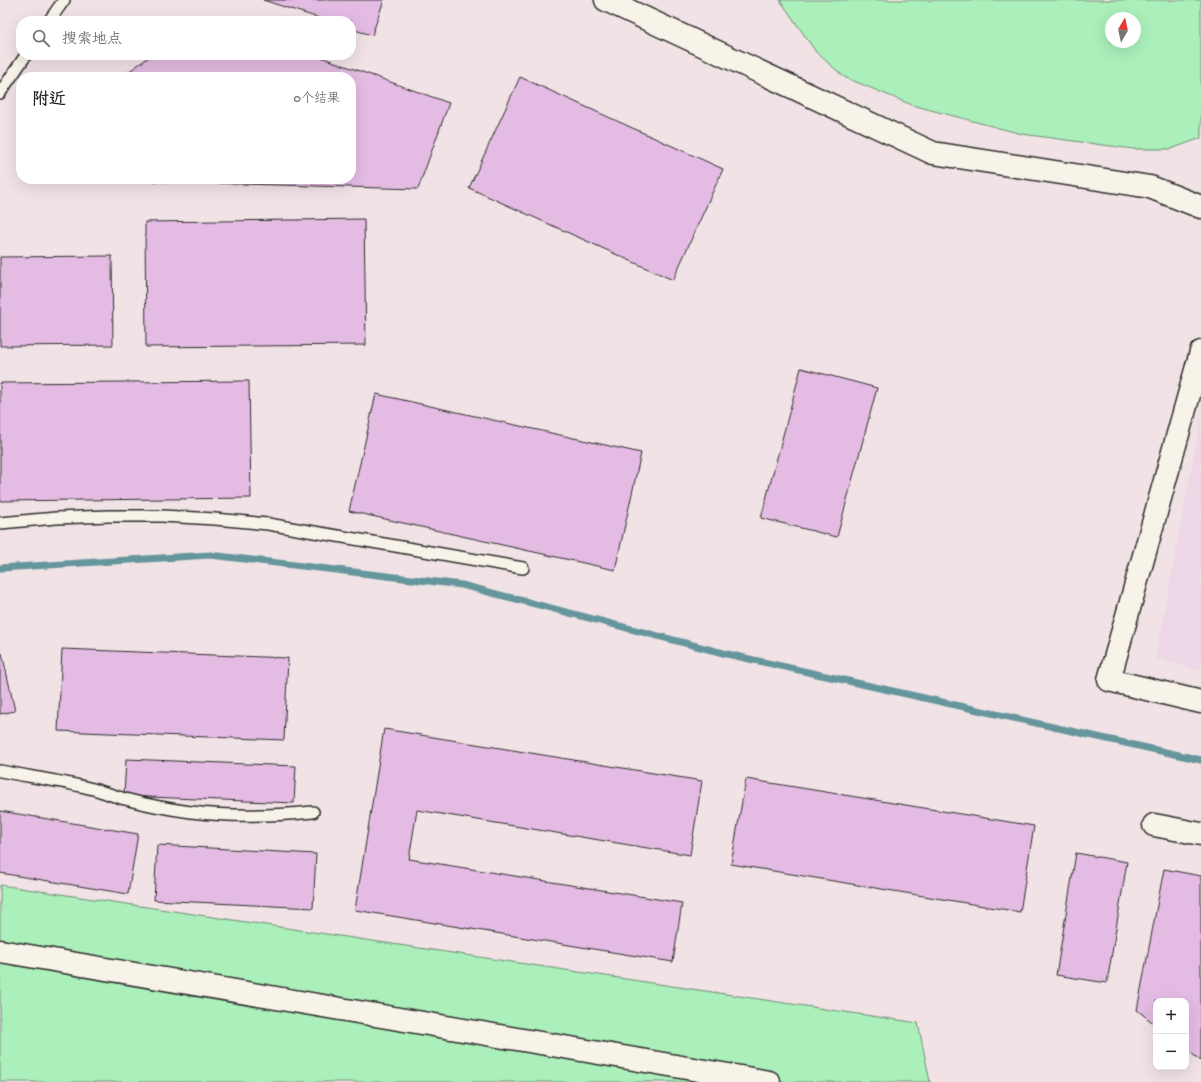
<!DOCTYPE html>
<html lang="zh">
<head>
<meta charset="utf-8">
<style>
  :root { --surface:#fff; --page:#f2f2f2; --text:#202124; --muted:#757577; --line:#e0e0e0 }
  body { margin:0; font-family:"Gochi Hand","LXGW WenKai TC",sans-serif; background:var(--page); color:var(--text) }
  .controls { position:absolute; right:12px; bottom:12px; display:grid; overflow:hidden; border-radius:8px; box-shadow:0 4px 16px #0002 }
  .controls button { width:36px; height:36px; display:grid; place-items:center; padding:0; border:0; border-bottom:1px solid var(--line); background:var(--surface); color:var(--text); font:20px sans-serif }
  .compass { position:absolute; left:1105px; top:12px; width:36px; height:36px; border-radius:50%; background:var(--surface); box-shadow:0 4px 16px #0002; rotate:9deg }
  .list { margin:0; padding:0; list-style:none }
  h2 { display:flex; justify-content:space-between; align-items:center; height:52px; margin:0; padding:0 16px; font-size:17px }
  h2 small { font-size:13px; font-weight:400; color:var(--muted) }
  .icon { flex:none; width:22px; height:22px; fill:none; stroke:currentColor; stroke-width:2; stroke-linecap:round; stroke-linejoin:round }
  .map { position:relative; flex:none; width:1201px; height:1082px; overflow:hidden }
  .search { position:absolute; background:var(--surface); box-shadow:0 4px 16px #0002; left:16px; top:16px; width:340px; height:44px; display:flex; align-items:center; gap:10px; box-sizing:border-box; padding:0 14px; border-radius:16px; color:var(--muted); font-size:15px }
  .panel { position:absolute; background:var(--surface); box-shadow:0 4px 16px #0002; left:16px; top:72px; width:340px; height:112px; border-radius:16px }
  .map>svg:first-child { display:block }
</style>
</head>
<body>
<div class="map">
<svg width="1201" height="1082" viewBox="0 0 1201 1082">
  <rect width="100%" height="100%" fill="#f1e2e6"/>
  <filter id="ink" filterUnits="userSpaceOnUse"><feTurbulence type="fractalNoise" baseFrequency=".025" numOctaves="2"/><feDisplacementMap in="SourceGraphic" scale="8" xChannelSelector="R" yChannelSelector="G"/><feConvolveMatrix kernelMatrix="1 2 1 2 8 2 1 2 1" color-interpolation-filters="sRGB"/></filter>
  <g filter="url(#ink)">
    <polygon fill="#edd6e5" points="1201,417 1201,671 1156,658"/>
    <g fill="#abefba" stroke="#6b8d72" fill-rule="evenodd">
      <path d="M780 0H1201V138L1171 149H1133L1022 134 912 105 844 77 816 52ZM1111 18H1135V42H1111Z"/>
      <polygon points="0,885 918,1023 930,1082 0,1082"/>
    </g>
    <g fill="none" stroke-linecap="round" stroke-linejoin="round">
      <polyline stroke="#65969c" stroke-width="7" points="0,568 210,555 462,585 727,654 1201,760"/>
    </g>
    <g fill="#e4bbe3" stroke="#2b2b2b">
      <polygon points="263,0 384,0 372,35 351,29 351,21 328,21"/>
      <polygon points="207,16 220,21 200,21"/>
      <polygon points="152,55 315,55 449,103 418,189 68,179 351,179 351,77 121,77"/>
      <polygon points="520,77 723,169 673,280 469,188"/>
      <polygon points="364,219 366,345 146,347 145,222"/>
      <polygon points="112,256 113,345 0,346 0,257"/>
      <polygon points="801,368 877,388 837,537 761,518"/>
      <polygon points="249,381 251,498 0,501 0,383"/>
      <polygon points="376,394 641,453 615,570 349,511"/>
      <polygon points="62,649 288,658 284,740 58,731"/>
      <polygon points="2,653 15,711 0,714 0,654"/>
      <polygon points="384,729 702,781 690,855 417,810 409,859 682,903 673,962 355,910"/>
      <polygon points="126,759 296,766 294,803 124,796"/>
      <polygon points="746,779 1034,826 1020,912 731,864"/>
      <polygon points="0,811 138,834 128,894 0,873"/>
      <polygon points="157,845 316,854 313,908 154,900"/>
      <polygon points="1076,853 1127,862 1107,983 1056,975"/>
      <polygon points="1164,869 1201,876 1201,1061 1186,1049 1186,1001 1156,1001 1156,1025 1137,1010"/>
    </g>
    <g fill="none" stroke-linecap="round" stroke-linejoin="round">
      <g stroke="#2b2b2b" stroke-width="14">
        <g id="lane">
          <polyline points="49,21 64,0"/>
          <polyline points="0,93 26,55"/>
          <polyline points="0,523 56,518 109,516 162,516 215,519 268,524 320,533 523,568"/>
          <path d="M0 771C31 777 63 781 93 789 104 792 114 796 125 799 147 805 169 809 191 812 232 817 272 816 313 812"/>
        </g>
      </g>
      <g stroke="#2b2b2b" stroke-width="25">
        <g id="street">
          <polyline points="606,0 933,153 1150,187 1201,207"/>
          <polyline points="1201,352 1109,680 1201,702"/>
          <polyline points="1154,825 1201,834"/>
        </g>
      </g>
      <g stroke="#2b2b2b" stroke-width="25">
        <polyline id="secondary" points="0,951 769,1082"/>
      </g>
      <use href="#lane" stroke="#f7f3e8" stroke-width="11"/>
      <use href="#street" stroke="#f7f3e8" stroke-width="22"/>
      <use href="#secondary" stroke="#f7f3e8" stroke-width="22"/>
    </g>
  </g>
</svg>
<div class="controls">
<button>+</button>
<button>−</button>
</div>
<svg class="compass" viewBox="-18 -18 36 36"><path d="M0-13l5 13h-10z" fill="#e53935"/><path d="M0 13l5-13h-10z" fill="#757577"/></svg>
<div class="search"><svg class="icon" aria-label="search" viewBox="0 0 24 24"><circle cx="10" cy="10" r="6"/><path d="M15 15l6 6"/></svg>搜索地点</div>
<section class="panel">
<h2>附近<small>0个结果</small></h2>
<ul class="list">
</ul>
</section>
</div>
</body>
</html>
